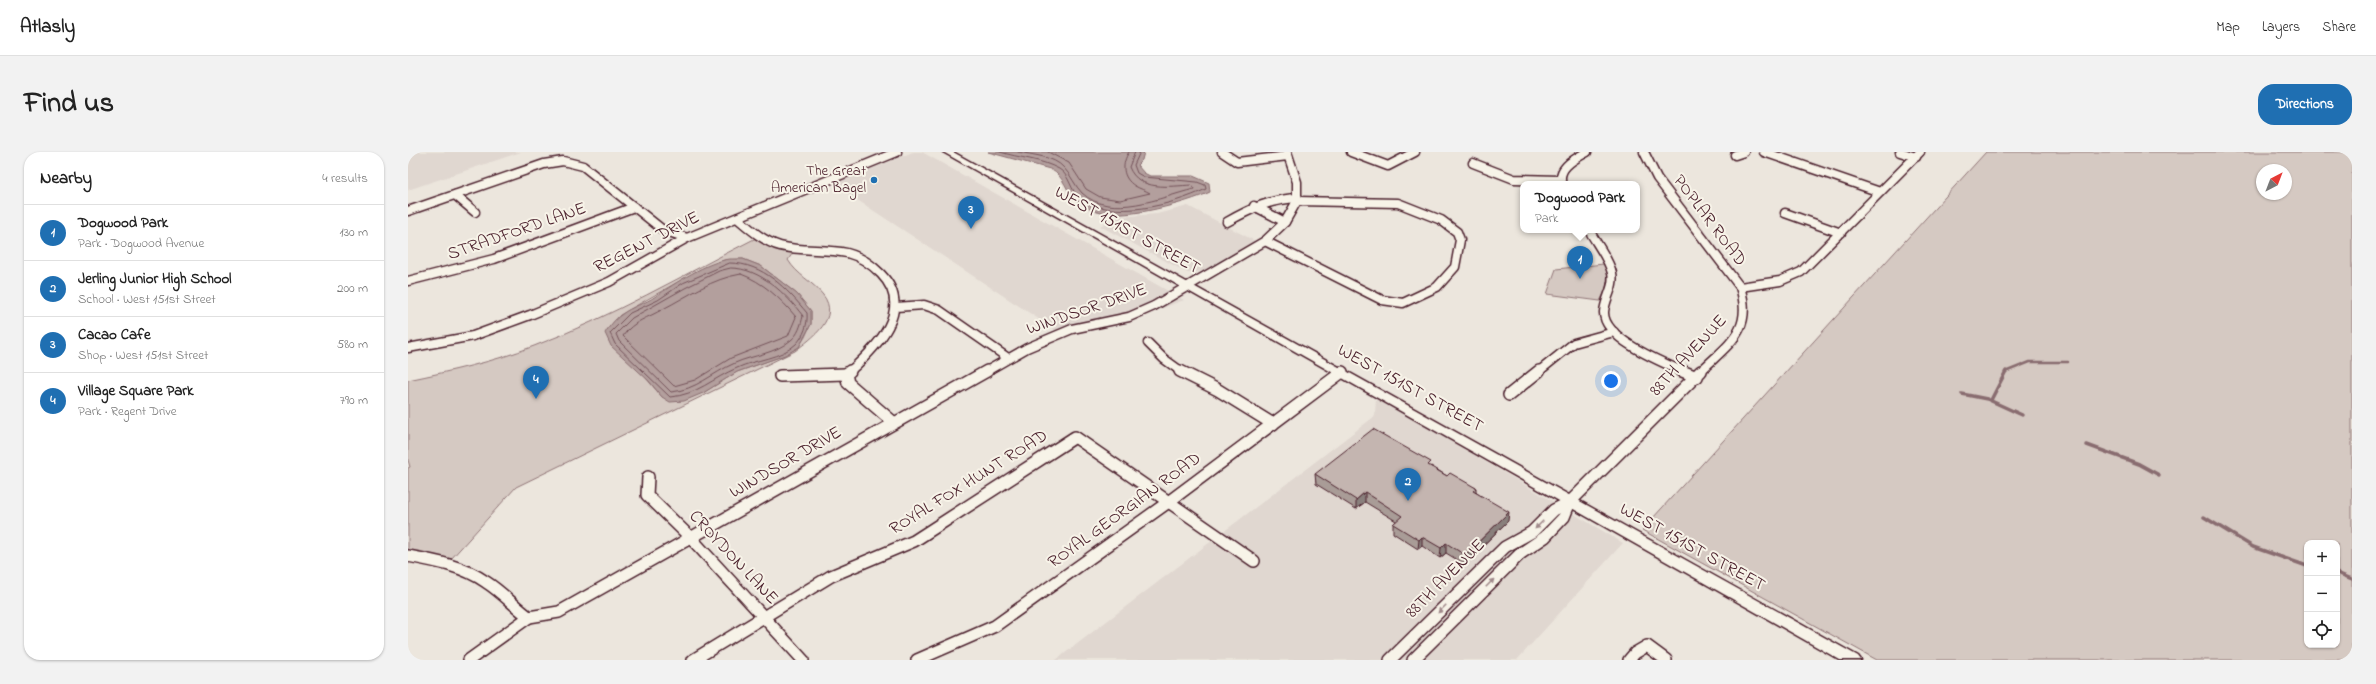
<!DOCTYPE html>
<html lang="en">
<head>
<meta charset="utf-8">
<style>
  :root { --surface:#fff; --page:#f2f2f2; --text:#222; --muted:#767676; --line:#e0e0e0; --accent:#1f6fb2 }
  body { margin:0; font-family:"Indie Flower",sans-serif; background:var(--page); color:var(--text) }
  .controls { position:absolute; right:12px; bottom:12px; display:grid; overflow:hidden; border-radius:8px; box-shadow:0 1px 3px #0004 }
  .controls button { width:36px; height:36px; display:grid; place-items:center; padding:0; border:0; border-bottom:1px solid var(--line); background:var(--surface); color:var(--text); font:20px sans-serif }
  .compass { position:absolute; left:1848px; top:12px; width:36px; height:36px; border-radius:50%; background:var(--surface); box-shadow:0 1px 3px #0004; rotate:42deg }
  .you { position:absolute; left:1203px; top:229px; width:14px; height:14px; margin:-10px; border:3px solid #fff; border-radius:50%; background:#1a73e8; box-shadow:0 0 0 6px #1a73e833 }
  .badge { display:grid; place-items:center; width:26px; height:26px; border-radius:50%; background:var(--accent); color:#fff; font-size:13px; font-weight:700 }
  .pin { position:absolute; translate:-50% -33px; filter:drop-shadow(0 1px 2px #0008) }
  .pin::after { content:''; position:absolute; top:21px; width:14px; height:12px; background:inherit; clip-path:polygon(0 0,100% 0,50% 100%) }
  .popup { position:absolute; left:1112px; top:29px; width:120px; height:52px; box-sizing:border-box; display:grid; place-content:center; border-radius:8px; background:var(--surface); filter:drop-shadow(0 1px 3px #0005); font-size:13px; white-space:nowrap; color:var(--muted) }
  .popup b { font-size:15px; color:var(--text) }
  .popup::after { content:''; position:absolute; left:50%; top:100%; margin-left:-8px; border:8px solid transparent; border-top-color:var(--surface) }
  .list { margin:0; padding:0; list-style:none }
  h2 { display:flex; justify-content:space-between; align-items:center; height:52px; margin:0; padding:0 16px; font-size:17px }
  h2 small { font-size:13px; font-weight:400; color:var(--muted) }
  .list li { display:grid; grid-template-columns:26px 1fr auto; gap:12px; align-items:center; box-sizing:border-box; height:56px; padding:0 16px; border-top:1px solid var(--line) }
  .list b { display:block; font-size:15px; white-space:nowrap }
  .list p { margin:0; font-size:13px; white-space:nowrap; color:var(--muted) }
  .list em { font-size:13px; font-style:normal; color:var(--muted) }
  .icon { flex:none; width:22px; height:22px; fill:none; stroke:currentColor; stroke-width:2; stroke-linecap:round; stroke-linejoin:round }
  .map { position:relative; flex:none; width:1944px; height:508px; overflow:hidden; border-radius:16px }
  header { display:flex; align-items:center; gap:24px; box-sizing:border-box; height:56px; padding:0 20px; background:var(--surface); border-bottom:1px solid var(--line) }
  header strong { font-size:19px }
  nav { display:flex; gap:22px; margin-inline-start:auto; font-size:14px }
  .intro { display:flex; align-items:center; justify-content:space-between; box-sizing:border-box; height:96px; padding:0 24px }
  h1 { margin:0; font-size:28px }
  .button { padding:10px 18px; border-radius:16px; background:var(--accent); color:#fff; font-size:14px; font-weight:700 }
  main { display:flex; gap:24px; padding:0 24px }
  aside { flex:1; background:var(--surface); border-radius:16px; box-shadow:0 1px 3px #0004 }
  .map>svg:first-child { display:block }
</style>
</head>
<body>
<header>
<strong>Atlasly</strong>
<nav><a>Map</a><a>Layers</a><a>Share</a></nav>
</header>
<div class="intro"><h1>Find us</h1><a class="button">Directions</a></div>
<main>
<aside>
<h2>Nearby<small>4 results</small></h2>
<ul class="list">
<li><span class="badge">1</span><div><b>Dogwood Park</b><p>Park · Dogwood Avenue</p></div><em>130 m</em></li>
<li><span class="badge">2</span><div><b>Jerling Junior High School</b><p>School · West 151st Street</p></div><em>200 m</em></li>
<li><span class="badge">3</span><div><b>Cacao Cafe</b><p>Shop · West 151st Street</p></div><em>580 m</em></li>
<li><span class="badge">4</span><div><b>Village Square Park</b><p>Park · Regent Drive</p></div><em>790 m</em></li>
</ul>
</aside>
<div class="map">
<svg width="1944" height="508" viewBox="0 0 1944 508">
  <rect width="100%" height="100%" fill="#ece6dd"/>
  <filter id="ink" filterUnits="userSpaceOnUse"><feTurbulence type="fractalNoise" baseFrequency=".025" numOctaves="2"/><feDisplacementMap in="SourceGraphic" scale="8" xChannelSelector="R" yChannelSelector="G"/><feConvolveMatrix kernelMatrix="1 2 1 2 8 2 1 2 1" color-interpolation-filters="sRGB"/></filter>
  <g filter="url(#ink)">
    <g fill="#e0d7d0">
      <polygon points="0,0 113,0 0,38"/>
      <polygon points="505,0 514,0 776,148 725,167 655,183 425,32"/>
      <polygon points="780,54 849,90 795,119 780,121 692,74 709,65 749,62"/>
      <polygon points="968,245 1215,391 1109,508 648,508 967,264"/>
    </g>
    <g fill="#d5c9c2" stroke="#907476" fill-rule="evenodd">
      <path d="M1578 0H1944V508H1469L1234 378ZM1854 18H1878V42H1854ZM1899 391H1929V493H1899Z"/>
      <path d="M348 86 386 99 380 108C389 123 404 129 415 143 433 166 404 186 387 199L108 335 43 407 0 398V316L2 315 0 308V228C43 219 85 210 126 194 203 165 275 123 348 86ZM335 107 353 114 389 142 403 159V172L397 185 391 195 377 203 329 220 295 241 254 245 198 179 212 163 273 128 316 108Z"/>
      <path d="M1196 112C1203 126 1199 136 1192 149L1139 142 1148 117Z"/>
    </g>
    <g fill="#b39f9d" stroke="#896c6f">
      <path d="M580 0H736L734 8 729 13 736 21 742 24H785L801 31 802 40C779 51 719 67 694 61 685 60 677 54 669 49 657 40 658 25 642 17Z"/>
      <path d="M322 107H335L353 114 389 142 403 159V172L391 195 377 203 329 220 295 241 276 249 262 250 254 245 241 229 203 194 197 181C201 175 207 167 213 163 224 154 237 152 248 144 268 131 298 110 322 107Z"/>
    </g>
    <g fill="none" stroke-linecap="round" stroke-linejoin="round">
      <g stroke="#745259" stroke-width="1">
        <path d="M592 0C611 6 633 7 651 17 662 23 662 39 672 46 704 69 765 53 798 37L797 33 789 30 736 25 729 21 726 13 732 0"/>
        <path d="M610 0C624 3 646 4 656 16 663 23 667 34 674 41 703 68 753 45 786 37L784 33C762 34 731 40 721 15L727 0"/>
        <path d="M640 0 661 11 678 37 692 45 712 48 742 41C737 38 732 37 727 34 714 26 713 12 721 0"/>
        <path d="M322 111C355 111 379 137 399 161 400 172 396 184 388 192 372 207 348 207 329 216 305 226 289 243 262 245L207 192 202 181 222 161 250 148 275 131Z"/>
        <path d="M323 116C352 116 378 142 395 164 393 173 390 183 383 188 367 202 345 203 327 211 304 221 288 238 263 240L211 189 208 182 224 166 277 136 311 119Z"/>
        <path d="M333 122C355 130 373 147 388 165L380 184 323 206 287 228 266 234 215 184C225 169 240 166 255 157 282 143 303 127 333 122Z"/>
      </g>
      <polyline stroke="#896c6f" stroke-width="2.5" points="1597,220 1622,210 1660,210"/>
      <g stroke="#896c6f" stroke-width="3.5">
        <polyline points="1554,242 1579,247 1614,263"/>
        <polyline points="1583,248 1598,219"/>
        <polyline points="1679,293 1731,312 1751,323"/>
        <polyline points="1796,365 1845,395 1899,414"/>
        <polyline points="1929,421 1944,427"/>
      </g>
      <g stroke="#4a1f2b" stroke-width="11">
        <g id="minor-far1">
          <polyline points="814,0 829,10 880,4"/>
          <polyline points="943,0 980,14 1007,0"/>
          <path d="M1236 0 1249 26 1332 135C1346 179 1320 192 1292 220"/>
          <polyline points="1356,0 1472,40"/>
          <polyline points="1492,0 1508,5"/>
          <polyline points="1327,3 1336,0"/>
          <polyline points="1065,11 1106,27 1151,28"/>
          <path d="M1154 32C1148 16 1167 7 1179 0"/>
          <polyline points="47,43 67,60"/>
          <polyline points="846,54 877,70"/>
          <polyline points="0,59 136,12 155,9 175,14 255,78 279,86"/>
          <polyline points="1377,61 1433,81"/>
          <path d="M329 66C342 77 355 89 372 94 394 100 417 96 439 101 451 104 464 113 473 122 507 157 469 195 441 220"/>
          <path d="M819 70C842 57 863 47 890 46"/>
          <path d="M1181 78C1188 91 1201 107 1204 121 1207 135 1197 146 1196 160 1195 187 1256 211 1276 220"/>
          <polyline points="857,89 974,148 995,151 1029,135 1047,115 1052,88 1049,80 1033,68 990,51 889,49"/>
          <polyline points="0,129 86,107 226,55"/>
          <polyline points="1332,135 1372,129 1393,120 1512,0"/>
          <polyline points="488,155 516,153 531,158 600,206"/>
          <polyline points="740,191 756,207 774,220"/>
          <polyline points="0,196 65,184 122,163 201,130 279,86 489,0"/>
          <polyline points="577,220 619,196 664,177 721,165 746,154 857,89 877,70 889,49 889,30 879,0"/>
          <polyline points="1130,220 1166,191 1206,180"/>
        </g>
      </g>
      <g stroke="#4a1f2b" stroke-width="14">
        <g id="minor">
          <polyline points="442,219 438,222 440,231 485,270"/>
          <polyline points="772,219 810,238 865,272"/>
          <polyline points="1274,219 1289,225"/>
          <polyline points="372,224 438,222"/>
          <polyline points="1101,243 1131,219"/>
          <polyline points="240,325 239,343 282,385 395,508"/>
          <path d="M0 404C27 409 55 414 78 430 94 440 106 454 121 465L151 460 579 219"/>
          <polyline points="61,508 121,465"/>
          <polyline points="285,508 423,424 506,389 667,285 846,409"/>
          <polyline points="509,508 587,474 759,351 934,220"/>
          <polyline points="982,508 1097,395 1124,380 1146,358 1162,350 1293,219"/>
          <polyline points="1005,508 1112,402 1137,385 1156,365 1162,350"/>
          <polyline points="1221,508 1227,501 1239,494 1258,508"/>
        </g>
      </g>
      <g stroke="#4a1f2b" stroke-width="3">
        <polygon id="tertiary" points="535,0 545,0 1450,504 1453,508 1432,508"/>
      </g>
      <use href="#minor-far1" stroke="#f7f3e8" stroke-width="8"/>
      <use href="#minor" stroke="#f7f3e8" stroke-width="11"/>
      <use href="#tertiary" fill="#f7f3e8" fill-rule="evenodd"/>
    </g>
    <polygon fill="#a99c97" stroke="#4a1f2b" points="1023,314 1039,324 1068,336 1068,340 1100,369 1056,412 1038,401 1032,406 1014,394 1010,397 985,381 985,372 988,369 957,350 948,357 908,332 907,322"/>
    <g fill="#897f7b" stroke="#4a1f2b">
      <polygon points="957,340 957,350 948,357 948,348"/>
      <polygon points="1101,360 1100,369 1056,412 1057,403"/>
      <polygon points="1014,385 1014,394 1010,397 1011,388"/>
      <polygon points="1038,391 1038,401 1032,406 1033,396"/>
    </g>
    <polygon fill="#c4b5b0" stroke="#4a1f2b" points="965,277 1023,310 1020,313 1039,324 1042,321 1068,336 1065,339 1101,360 1057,403 1038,391 1033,396 1014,385 1011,388 985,372 994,364 957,340 948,348 907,322"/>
    <defs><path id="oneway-solid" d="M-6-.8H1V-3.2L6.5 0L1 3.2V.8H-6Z"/></defs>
    <g fill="#a0898a">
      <use href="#oneway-solid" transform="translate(1131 373) rotate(135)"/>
      <use href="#oneway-solid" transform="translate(1082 431) rotate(-45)"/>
      <use href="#oneway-solid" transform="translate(1034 457) rotate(135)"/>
    </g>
  </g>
  <circle fill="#1f6fb2" stroke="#f7f3e8" stroke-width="1.5" cx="466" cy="28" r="4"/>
  <g text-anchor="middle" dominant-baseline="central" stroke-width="4" stroke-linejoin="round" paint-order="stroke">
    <g font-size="15" fill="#4a1f2b" stroke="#f7f3e8" text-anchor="end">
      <text x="458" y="19">The Great<tspan x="458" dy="17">American Bagel</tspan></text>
    </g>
    <g font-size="18" fill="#4a1f2b" stroke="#f7f3e8">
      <text transform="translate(1301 69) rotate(53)">POPLAR ROAD</text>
      <text transform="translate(719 79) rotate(29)">WEST 151ST STREET</text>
      <text transform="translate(109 80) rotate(-19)">STRADFORD LANE</text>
      <text transform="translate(239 91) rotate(-27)">REGENT DRIVE</text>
      <text transform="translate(679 158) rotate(-19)">WINDSOR DRIVE</text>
      <text transform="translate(1281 204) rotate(-47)">88TH AVENUE</text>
      <text transform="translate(1002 237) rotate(29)">WEST 151ST STREET</text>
      <text transform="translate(378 311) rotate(-30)">WINDSOR DRIVE</text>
      <text transform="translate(561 331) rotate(-32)">ROYAL FOX HUNT ROAD</text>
      <text transform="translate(717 359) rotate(-36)">ROYAL GEORGIAN ROAD</text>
      <text transform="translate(1284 396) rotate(29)">WEST 151ST STREET</text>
      <text transform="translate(325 406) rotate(47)">CROYDON LANE</text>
      <text transform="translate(1038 427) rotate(-45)">88TH AVENUE</text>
    </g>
  </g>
</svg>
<div class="controls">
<button>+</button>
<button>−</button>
<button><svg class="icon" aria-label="locate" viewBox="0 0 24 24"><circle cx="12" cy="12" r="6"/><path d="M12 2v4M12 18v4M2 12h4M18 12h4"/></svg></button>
</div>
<svg class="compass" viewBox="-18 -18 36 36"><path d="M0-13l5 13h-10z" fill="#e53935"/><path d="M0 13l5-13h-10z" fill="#767676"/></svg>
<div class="you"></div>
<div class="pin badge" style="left:1172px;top:127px">1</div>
<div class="popup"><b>Dogwood Park</b>Park</div>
<div class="pin badge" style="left:1000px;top:349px">2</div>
<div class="pin badge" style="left:563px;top:77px">3</div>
<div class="pin badge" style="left:128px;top:247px">4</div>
</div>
</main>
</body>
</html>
